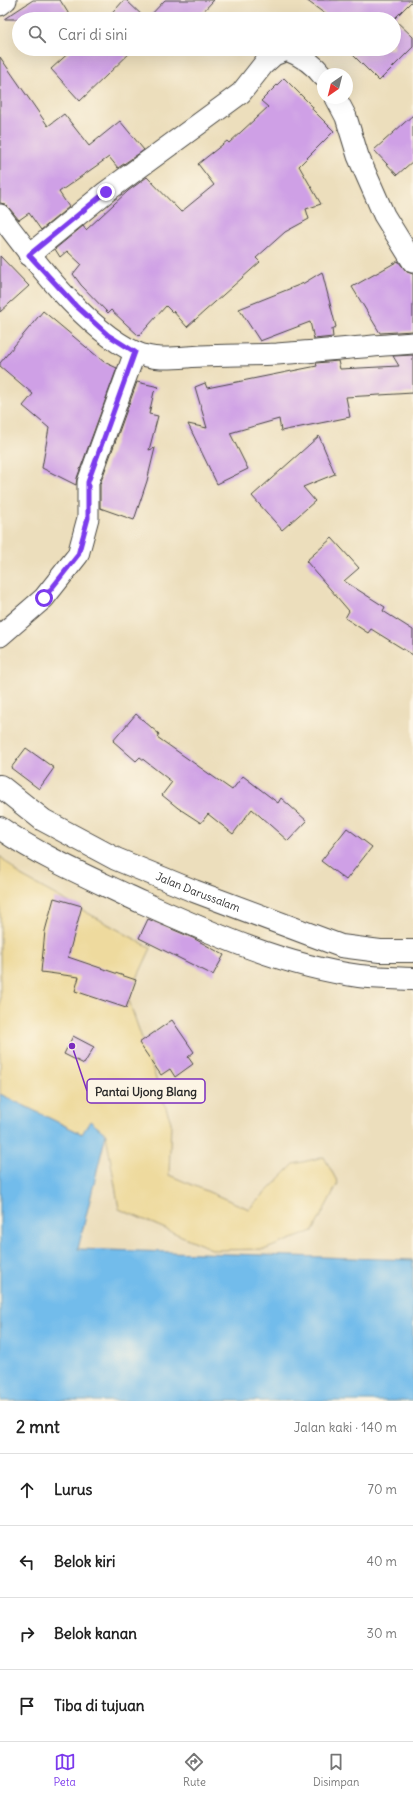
<!DOCTYPE html>
<html lang="id">
<head>
<meta charset="utf-8">
<style>
  :root { --surface:#fff; --page:#f6f6f6; --text:#222; --muted:#767676; --line:#e0e0e0; --accent:#7c3aed }
  body { margin:0; font-family:Delius,sans-serif; background:var(--page); color:var(--text) }
  .compass { position:absolute; left:317px; top:68px; width:36px; height:36px; border-radius:50%; background:var(--surface); box-shadow:0 4px 16px #0002; rotate:215deg }
  .stop { position:absolute; width:12px; height:12px; margin:-9px; border:3px solid #7c3aed; border-radius:50%; background:#fff }
  .stop.end { background:#7c3aed; border-color:#fff; box-shadow:0 1px 4px #0008 }
  .list { margin:0; padding:0; list-style:none }
  h2 { display:flex; justify-content:space-between; align-items:center; height:52px; margin:0; padding:0 16px; font-size:17px }
  h2 small { font-size:13px; font-weight:400; color:var(--muted) }
  .list li { display:grid; grid-template-columns:26px 1fr auto; gap:12px; align-items:center; box-sizing:border-box; height:72px; padding:0 16px; border-top:1px solid var(--line) }
  .list b { display:block; font-size:15px; white-space:nowrap }
  .list em { font-size:13px; font-style:normal; color:var(--muted) }
  .icon { flex:none; width:22px; height:22px; fill:none; stroke:currentColor; stroke-width:2; stroke-linecap:round; stroke-linejoin:round }
  .map { position:relative; flex:none; width:413px; height:1401px; overflow:hidden }
  .search { position:absolute; background:var(--surface); box-shadow:0 4px 16px #0002; left:12px; right:12px; top:12px; height:44px; display:flex; align-items:center; gap:10px; box-sizing:border-box; padding:0 14px; border-radius:22px; color:var(--muted); font-size:15px }
  .sheet { height:340px; background:var(--surface) }
  nav { display:flex; justify-content:space-around; align-items:center; box-sizing:border-box; height:56px; border-top:1px solid var(--line); background:var(--surface); font-size:11px; color:var(--muted) }
  nav a { display:grid; justify-items:center; gap:2px }
  nav .on { color:var(--accent) }
  .map>svg:first-child { display:block }
</style>
</head>
<body>
<div class="map">
<svg width="413" height="1401" viewBox="0 0 413 1401">
  <rect width="100%" height="100%" fill="#fcf5e5"/>
  <filter id="ink" filterUnits="userSpaceOnUse"><feTurbulence type="fractalNoise" baseFrequency=".025" numOctaves="2"/><feDisplacementMap in="SourceGraphic" scale="8" xChannelSelector="R" yChannelSelector="G"/><feConvolveMatrix kernelMatrix="1 2 1 2 8 2 1 2 1" color-interpolation-filters="sRGB"/></filter>
  <filter id="wash" filterUnits="userSpaceOnUse"><feTurbulence type="fractalNoise" baseFrequency=".012" numOctaves="4" result="noise"/><feDisplacementMap in="SourceGraphic" scale="16" xChannelSelector="R" yChannelSelector="G"/><feGaussianBlur stdDeviation="0.9" result="paint"/><feColorMatrix in="noise" values="0 0 0 0 0 0 0 0 0 0 0 0 0 0 0 0 0 1.4 0 .05"/><feComposite in="paint" operator="in"/></filter>
  <g filter="url(#wash)">
    <rect width="100%" height="100%" fill="#ecdebc"/>
    <polygon fill="#eeda9e" stroke="#8c8264" points="0,856 21,876 151,948 128,998 171,1122 169,1175 249,1209 294,1164 324,1157 338,1183 313,1231 266,1249 214,1250 119,1209 106,1134 82,1134 0,1094"/>
    <polygon fill="#72bceb" stroke="#4e748b" points="0,1094 82,1134 90,1121 106,1134 78,1249 413,1260 413,1401 0,1401"/>
    <g id="blocks">
      <g fill="#cfa0e6">
        <polygon points="33,0 60,0 72,19 4,19"/>
        <polygon points="124,0 126,0 146,19 107,19"/>
        <polygon points="165,0 214,0 196,19 147,19"/>
        <polygon points="306,0 413,0 394,19 413,37 413,47 379,81 349,51 351,49 394,49 394,19 332,19"/>
        <polygon points="73,49 134,49 80,101 51,69"/>
        <polygon points="0,57 48,126 64,114 89,146 120,121 144,150 118,168 109,157 59,192 69,207 41,230 29,213 19,220 9,208 5,204 0,203"/>
        <polygon points="284,78 313,107 312,109 334,131 299,166 321,204 306,209 309,219 285,232 256,258 260,262 187,327 173,311 173,313 166,306 139,336 111,310 108,313 81,285 73,274 81,264 67,251 60,257 55,249 83,226 86,230 128,191 147,177 181,212 214,185 198,164 227,141 229,143 268,107 261,101"/>
        <polygon points="413,115 413,161 397,175 374,150"/>
        <polygon points="0,256 29,286 0,312"/>
        <polygon points="398,261 407,272 413,274 413,331 380,333 352,287"/>
        <polygon points="322,272 336,327 332,329 333,337 314,339 310,322 260,341 239,309 304,283"/>
        <polygon points="43,311 104,362 117,368 77,478 76,485 42,468 49,428 23,406 33,394 0,366 0,363"/>
        <polygon points="413,355 413,393 346,397 350,417 281,431 279,419 230,433 248,469 217,484 188,424 207,428 195,387 205,383 207,388 317,366 316,363 338,361 340,369 399,366 393,356"/>
        <polygon points="137,382 159,387 154,392 149,414 158,416 149,450 155,448 147,481 134,520 100,508 100,484"/>
        <polygon points="319,436 335,474 303,487 315,501 282,530 252,496"/>
        <polygon points="332,538 359,568 344,581 385,607 383,611 413,630 413,655 371,629 368,633 345,618 349,611 306,561"/>
        <polygon points="136,714 159,734 157,737 232,790 243,776 278,803 281,798 307,821 288,841 252,809 233,834 208,814 201,823 178,808 162,795 172,782 140,757 136,761 113,741"/>
        <polygon points="26,748 54,768 39,789 11,768"/>
        <polygon points="347,828 372,847 346,880 321,861"/>
        <polygon points="54,898 82,906 68,957 136,980 126,1008 75,991 79,977 41,972 45,931"/>
        <polygon points="148,919 193,938 224,955 213,975 139,938"/>
        <polygon points="172,1020 194,1052 188,1057 193,1064 175,1077 170,1069 161,1075 139,1043"/>
        <polygon points="73,1036 94,1047 84,1064 64,1054"/>
      </g>
    </g>
  </g>
  <g filter="url(#ink)">
    <use href="#blocks" fill-opacity="0" stroke="#484641" stroke-width="1"/>
    <g fill="none" stroke-linecap="round" stroke-linejoin="round">
      <g stroke="#484641" stroke-width="23">
        <g id="street">
          <polyline points="0,5 6,0"/>
          <polyline points="336,98 346,117 358,156 384,215 413,262"/>
          <path d="M0 215C32 258 85 329 135 352 157 362 179 357 201 356 226 355 252 355 277 354 322 351 368 346 413 343"/>
          <path d="M29 255 106 192 241 93 263 65 274 55 287 50C302 56 313 63 323 76"/>
          <polyline points="0,636 44,598 78,555 88,518 88,482 135,352"/>
        </g>
      </g>
      <g stroke="#484641" stroke-width="24">
        <g id="secondary">
          <path id="s1" d="M0 786 43 820 116 859 194 891 341 946 380 951H413"/>
          <path d="M0 828C40 856 84 875 128 896 202 929 278 965 359 976 376 978 395 978 413 979"/>
        </g>
      </g>
      <use href="#street" stroke="#fff" stroke-width="21"/>
      <use href="#secondary" stroke="#fff" stroke-width="22"/>
    </g>
  </g>
  <g fill="none" stroke-linecap="round" stroke-linejoin="round" filter="url(#ink)">
    <polyline stroke="#7c3aed" stroke-width="5" points="44,598 78,555 88,518 88,482 135,352 108,335 76,306 29,255 106,192"/>
  </g>
  <g text-anchor="middle" dominant-baseline="central" stroke-width="3" stroke-linejoin="round" paint-order="stroke">
    <g font-size="11" fill="#2b2b2b" stroke="#fcf5e5">
      <text stroke="none"><textPath href="#s1" startOffset="226">Jalan Darussalam</textPath></text>
    </g>
  </g>
  <path fill="none" stroke="#7b2cbf" stroke-width="1.5" d="M72 1046L87 1091"/>
  <circle fill="#7b2cbf" stroke="#fcf5e5" stroke-width="1.5" cx="72" cy="1046" r="4"/>
  <rect fill="#fcf5e5" stroke="#7b2cbf" stroke-width="1.5" x="87" y="1079" width="118" height="24" rx="4"/>
  <g font-size="12" text-anchor="middle" font-weight="bold" fill="#2b2b2b">
    <text x="146" y="1096">Pantai Ujong Blang</text>
  </g>
</svg>
<svg class="compass" viewBox="-18 -18 36 36"><path d="M0-13l5 13h-10z" fill="#e53935"/><path d="M0 13l5-13h-10z" fill="#767676"/></svg>
<div class="stop" style="left:44px;top:598px"></div>
<div class="stop end" style="left:106px;top:192px"></div>
<div class="search"><svg class="icon" aria-label="search" viewBox="0 0 24 24"><circle cx="10" cy="10" r="6"/><path d="M15 15l6 6"/></svg>Cari di sini</div>
</div>
<section class="sheet">
<h2>2 mnt<small>Jalan kaki · 140 m</small></h2>
<ul class="list">
<li><svg class="icon" aria-label="ahead" viewBox="0 0 24 24"><path d="M12 20V5M6 11l6-6 6 6"/></svg><div><b>Lurus</b></div><em>70 m</em></li>
<li><svg class="icon" aria-label="left" viewBox="0 0 24 24"><path d="M17 20v-9H6M10 6l-5 5 5 5"/></svg><div><b>Belok kiri</b></div><em>40 m</em></li>
<li><svg class="icon" aria-label="right" viewBox="0 0 24 24"><path d="M7 20v-9h11M14 6l5 5-5 5"/></svg><div><b>Belok kanan</b></div><em>30 m</em></li>
<li><svg class="icon" aria-label="arrive" viewBox="0 0 24 24"><path d="M6 21V4h12l-3 4 3 4H6"/></svg><div><b>Tiba di tujuan</b></div></li>
</ul>
</section>
<nav>
<a class="on"><svg class="icon" aria-label="map" viewBox="0 0 24 24"><path d="M3 6l6-2 6 2 6-2v14l-6 2-6-2-6 2zM9 4v14M15 6v14"/></svg>Peta</a>
<a><svg class="icon" aria-label="directions" viewBox="0 0 24 24"><path d="M12 3l9 9-9 9-9-9zM9 14v-3h6M13 9l2 2-2 2"/></svg>Rute</a>
<a><svg class="icon" aria-label="saved" viewBox="0 0 24 24"><path d="M7 4h10v16l-5-4-5 4z"/></svg>Disimpan</a>
</nav>
</body>
</html>
